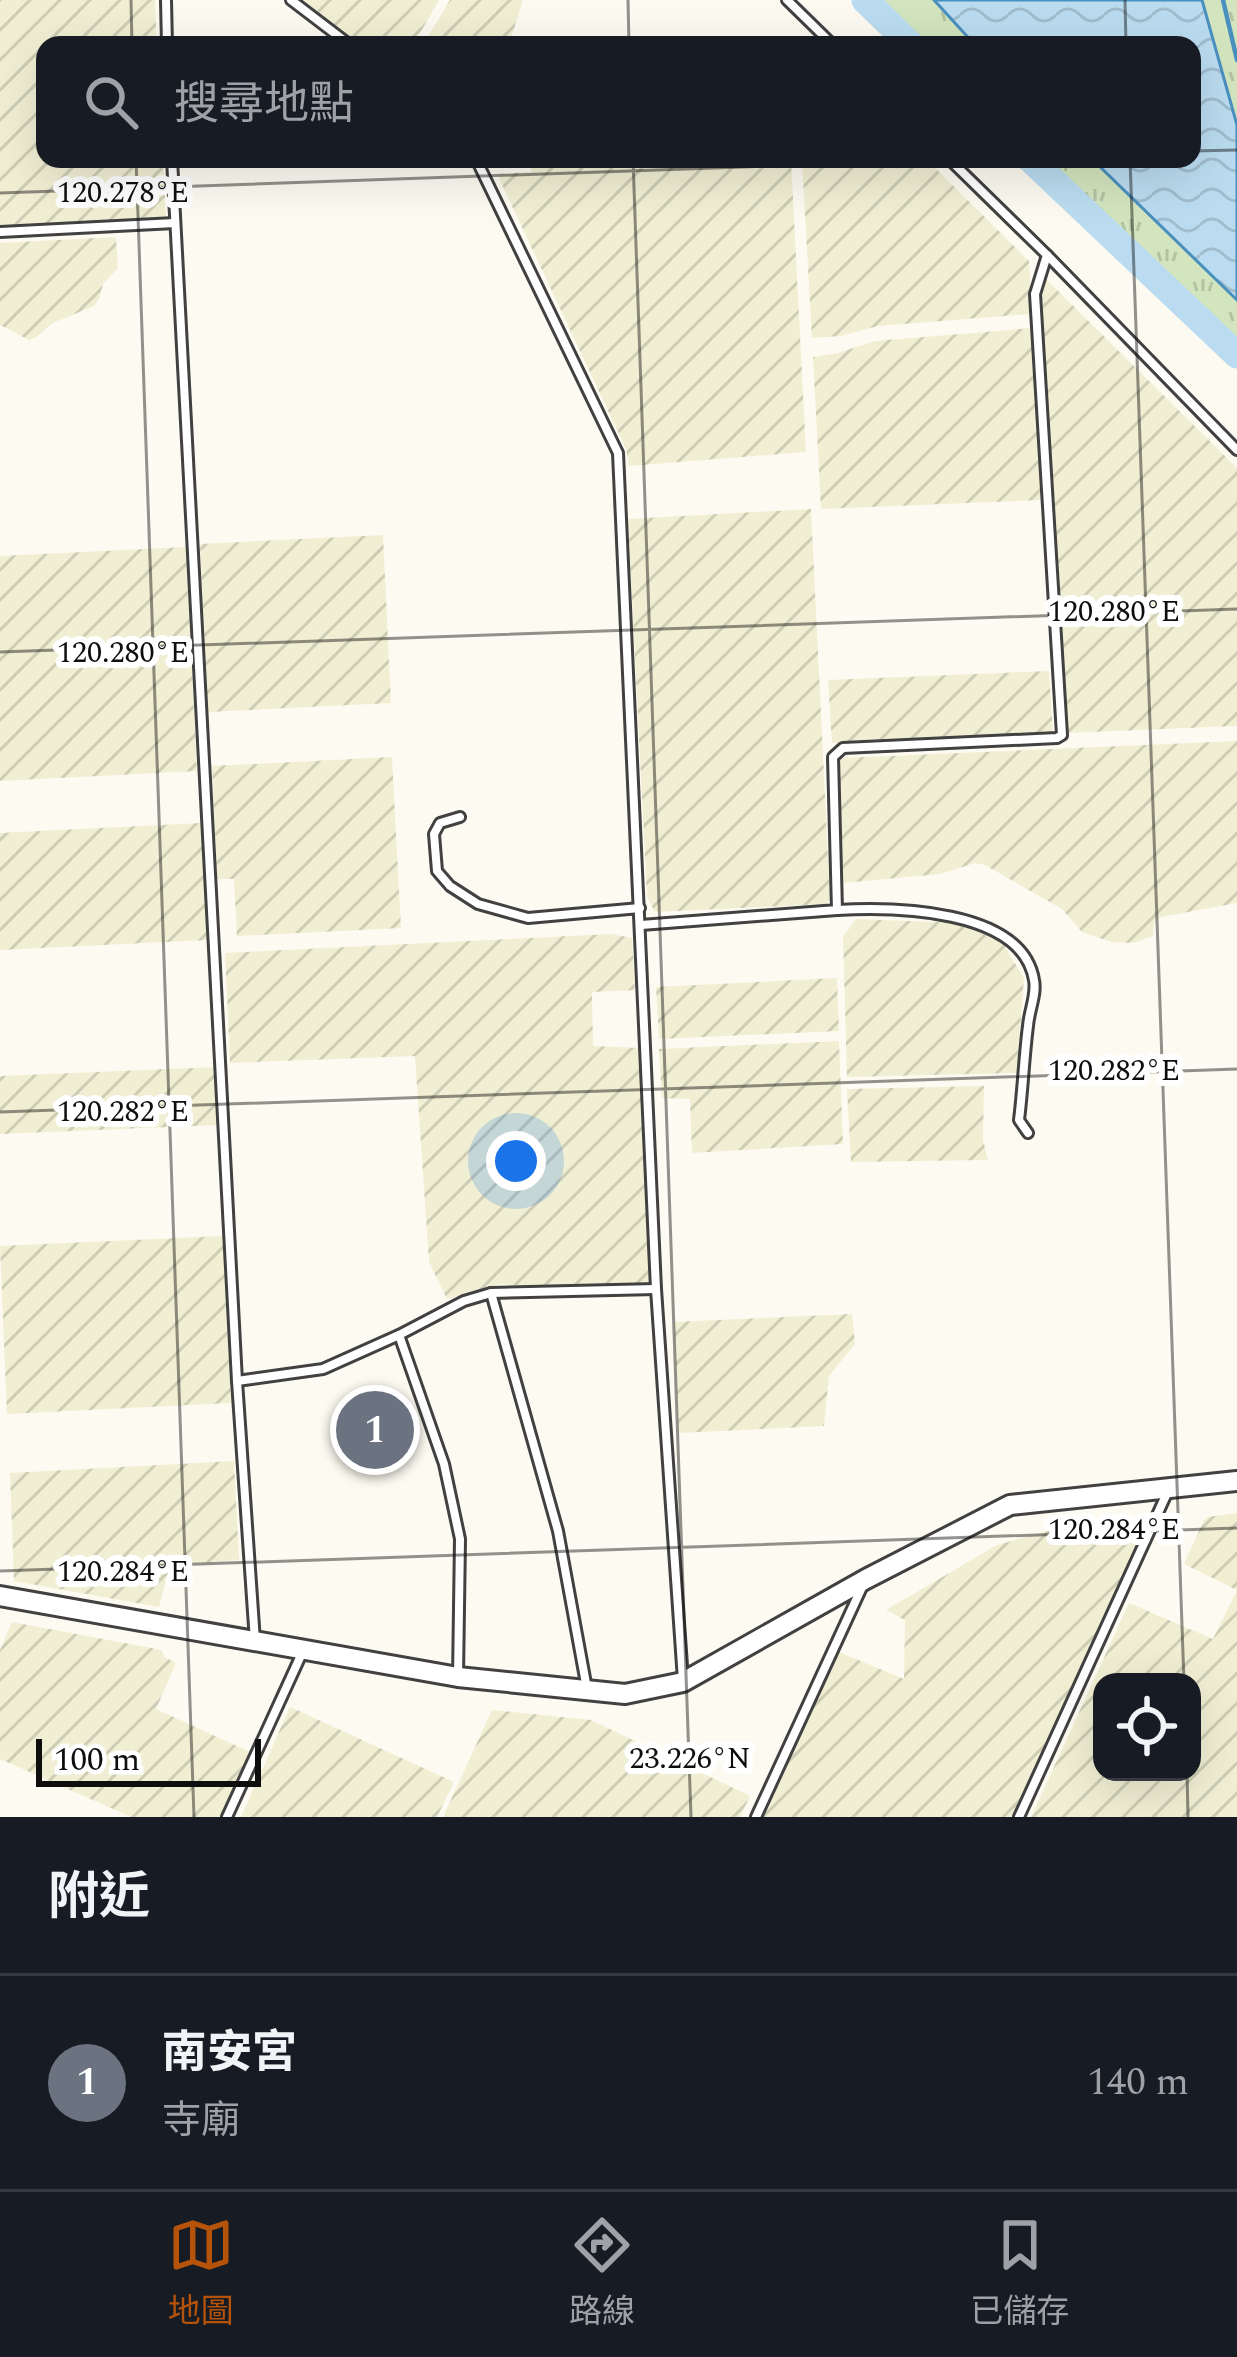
<!DOCTYPE html>
<html lang="zh-TW">
<head>
<meta charset="utf-8">
<style>
  :root { --surface:#171b24; --page:#242831; --text:#f1f3f6; --muted:#9ea1a6; --line:#363941; --accent:#b45309 }
  body { margin:0; font-family:Spectral,"Noto Sans TC",serif; background:var(--page); color:var(--text) }
  .controls { position:absolute; right:36px; bottom:36px; display:grid; overflow:hidden; border-radius:24px; box-shadow:0 12px 48px #0002 }
  .controls button { width:108px; height:108px; display:grid; place-items:center; padding:0; border:0; border-bottom:3px solid var(--line); background:var(--surface); color:var(--text); font:60px sans-serif }
  .scale { position:absolute; left:36px; bottom:30px; width:225px; box-sizing:border-box; padding-left:12px; border:6px solid #0e0e0e; border-top:0; font-size:33px; line-height:42px; white-space:nowrap; color:#0e0e0e; -webkit-text-stroke:9px #fff; paint-order:stroke }
  .you { position:absolute; left:516px; top:1161px; width:42px; height:42px; margin:-30px; border:9px solid #fff; border-radius:50%; background:#1a73e8; box-shadow:0 0 0 18px #1a73e833 }
  .badge { display:grid; place-items:center; width:78px; height:78px; border-radius:50%; background:var(--accent); color:#fff; font-size:39px; font-weight:700 }
  .pin { position:absolute; translate:-50% -50%; border:6px solid #fff; box-shadow:0 3px 12px #0006 }
  .list { margin:0; padding:0; list-style:none }
  h2 { display:flex; justify-content:space-between; align-items:center; height:156px; margin:0; padding:0 48px; font-size:51px }
  h2 small { font-size:39px; font-weight:400; color:var(--muted) }
  .list li { display:grid; grid-template-columns:78px 1fr auto; gap:36px; align-items:center; box-sizing:border-box; height:216px; padding:0 48px; border-top:3px solid var(--line) }
  .list b { display:block; font-size:45px; white-space:nowrap }
  .list p { margin:0; font-size:39px; white-space:nowrap; color:var(--muted) }
  .list em { font-size:39px; font-style:normal; color:var(--muted) }
  .icon { flex:none; width:66px; height:66px; fill:none; stroke:currentColor; stroke-width:2; stroke-linecap:round; stroke-linejoin:round }
  .map { position:relative; flex:none; width:1237px; height:1817px; overflow:hidden }
  .search { position:absolute; background:var(--surface); box-shadow:0 12px 48px #0002; left:36px; right:36px; top:36px; height:132px; display:flex; align-items:center; gap:30px; box-sizing:border-box; padding:0 42px; border-radius:24px; color:var(--muted); font-size:45px }
  .sheet { height:372px; background:var(--surface) }
  nav { display:flex; justify-content:space-around; align-items:center; box-sizing:border-box; height:168px; border-top:3px solid var(--line); background:var(--surface); font-size:33px; color:var(--muted) }
  nav a { display:grid; justify-items:center; gap:6px }
  nav .on { color:var(--accent) }
  .map>svg:first-child { display:block }
</style>
</head>
<body>
<div class="map">
<svg width="1237" height="1817" viewBox="0 0 1237 1817">
  <defs>
    <pattern id="farmland-furrows" width="10" height="10" patternUnits="userSpaceOnUse" patternTransform="scale(3)"><rect width="10" height="10" fill="#f1efd3"/><path d="M-1 1l2-2M0 10L10 0M9 11l2-2" fill="none" stroke="#cdccb4"/></pattern>
    <pattern id="grass-tufts" width="24" height="20" patternUnits="userSpaceOnUse" patternTransform="scale(3)"><rect width="24" height="20" fill="#d2e5be"/><path d="M3 7l-1-3M5 7V3M7 7l1-3M15 17l-1-3M17 17v-4M19 17l1-3" fill="none" stroke="#b3c3a2"/></pattern>
    <pattern id="water-waves" width="16" height="10" patternUnits="userSpaceOnUse" patternTransform="scale(3)"><rect width="16" height="10" fill="#bbdcf0"/><path d="M0 5q4-4 8 0t8 0" fill="none" stroke="#a0bccd"/></pattern>
  </defs>
  <rect width="100%" height="100%" fill="#fdfbf1"/>
  <g fill="url(#farmland-furrows)" fill-rule="evenodd">
    <polygon points="0,0 155,0 157,45 45,45 45,159 163,159 166,217 0,226"/>
    <polygon points="295,0 439,0 413,45 350,45"/>
    <polygon points="450,0 523,0 512,35 503,45 423,45"/>
    <polygon points="531,159 791,159 806,452 629,466 626,449 497,174 531,172"/>
    <polygon points="802,159 926,159 1029,261 1032,314 878,326 841,336 812,338"/>
    <polygon points="116,237 118,268 103,284 99,299 94,306 53,323 36,337 29,340 0,325 0,243"/>
    <polygon points="1041,279 1047,280 1237,468 1237,726 1064,733"/>
    <polygon points="1032,328 1041,500 821,509 813,357 838,353 875,341"/>
    <polygon points="811,509 830,899 826,904 655,912 647,897 628,519"/>
    <polygon points="383,535 391,703 208,712 200,544"/>
    <polygon points="186,547 197,771 0,781 0,556"/>
    <polygon points="1049,671 1053,734 832,743 828,680"/>
    <polygon points="1237,741 1237,903 1161,917 1154,922 1153,936 1134,943 1111,942 1082,932 1062,909 985,865 975,863 940,874 843,883 837,766 842,758"/>
    <polygon points="392,757 401,928 237,936 234,879 217,879 212,766"/>
    <polygon points="201,823 207,940 0,950 0,833"/>
    <polygon points="856,919 963,923 1002,942 1024,978 1017,1073 847,1077 843,937"/>
    <polygon points="611,934 632,938 635,990 592,992 593,1046 639,1048 652,1283 550,1288 499,1284 447,1299 429,1262 415,1056 230,1063 225,953"/>
    <polygon points="837,978 839,1031 659,1039 656,987"/>
    <polygon points="839,1041 843,1144 692,1153 690,1099 662,1098 659,1049"/>
    <polygon points="216,1067 218,1125 0,1134 0,1076"/>
    <polygon points="984,1086 983,1140 988,1160 851,1162 847,1089"/>
    <polygon points="223,1236 231,1403 7,1414 0,1246"/>
    <polygon points="852,1314 855,1344 829,1376 824,1426 679,1433 674,1322"/>
    <polygon points="234,1461 239,1560 170,1565 159,1607 14,1581 10,1473"/>
    <path d="M1237 1513V1817H1031L1129 1603 1213 1639 1237 1590 1184 1564 1204 1520 1208 1517ZM1102 1682H1192V1772H1102Z"/>
    <polygon points="1138,1521 1146,1529 1013,1817 762,1817 839,1652 904,1679 905,1620 886,1610 997,1545 1059,1528"/>
    <polygon points="12,1622 162,1650 164,1657 176,1663 156,1709 250,1752 220,1817 131,1817 0,1759 0,1650"/>
    <polygon points="290,1707 454,1782 437,1817 241,1817"/>
    <polygon points="492,1710 591,1720 750,1796 740,1817 443,1817"/>
  </g>
  <g fill="url(#grass-tufts)">
    <polygon points="884,0 934,0 975,45 929,45"/>
    <polygon points="1202,0 1237,0 1237,125"/>
    <polygon points="1046,159 1092,159 1237,300 1237,347"/>
  </g>
  <polygon fill="url(#water-waves)" stroke="#4a90bf" stroke-width="3" points="934,0 1202,0 1237,125 1237,300 1092,159 1192,159 1192,45 975,45"/>
  <g fill="none" stroke-linecap="round" stroke-linejoin="round">
    <polyline stroke="#4a90bf" stroke-width="4.5" points="1223,0 1237,60"/>
    <g stroke="#bbdcf0" stroke-width="27">
      <polyline points="865,0 911,45"/>
      <polyline points="1030,159 1237,355"/>
    </g>
    <g stroke="#414141" stroke-width="14">
      <g id="service">
        <polyline points="166,0 167,45"/>
        <polyline points="291,0 350,45"/>
        <polyline points="787,0 833,45"/>
        <polyline points="172,159 237,1381 255,1641"/>
        <polyline points="476,159 618,453 656,1289 683,1680"/>
        <polyline points="949,159 1047,255 1237,450"/>
        <polyline points="0,232 175,223"/>
        <polyline points="460,817 440,823 434,834 437,871 450,886 478,904 528,918 640,908"/>
        <path d="M837 910C893 907 1022 908 1034 980 1037 994 1029 1011 1028 1026 1024 1057 1023 1088 1019 1120L1028 1133"/>
        <polyline points="641,925 837,910 833,757 843,748 1057,738 1062,735 1035,294 1047,255"/>
        <polyline points="491,1293 558,1531 587,1689"/>
        <polyline points="399,1335 444,1464 460,1539 458,1677"/>
        <polyline points="237,1381 323,1369 399,1335 464,1301 491,1293 656,1289"/>
        <polyline points="227,1817 303,1651"/>
        <polyline points="756,1817 863,1585"/>
        <polyline points="1019,1817 1168,1491"/>
      </g>
    </g>
    <g stroke="#414141" stroke-width="24">
      <polyline id="tertiary" points="0,1596 458,1677 625,1694 683,1682 866,1579 1010,1505 1237,1481"/>
    </g>
    <use href="#service" stroke="#fff" stroke-width="8"/>
    <use href="#tertiary" stroke="#fff" stroke-width="18"/>
  </g>
  <path fill="none" stroke="#0e0e0e" stroke-width="3" stroke-opacity="0.45" d="M131 0 132 45M628 0 629 45M1125 0 1126 45M1192 151 1237 150M136 159 194 1817M633 159 691 1817M1130 159 1184 1682M0 193 970 159M0 652 1237 609M0 1112 1237 1069M0 1571 1237 1528M1187 1772 1188 1817"/>
  <g font-size="30" text-anchor="middle" fill="#0e0e0e" stroke="#fff" stroke-width="12" stroke-linejoin="round" paint-order="stroke">
    <text x="123" y="202">120.278°E</text>
    <text x="1114" y="621">120.280°E</text>
    <text x="123" y="662">120.280°E</text>
    <text x="1114" y="1080">120.282°E</text>
    <text x="123" y="1121">120.282°E</text>
    <text x="1114" y="1539">120.284°E</text>
    <text x="123" y="1581">120.284°E</text>
    <text x="690" y="1768">23.226°N</text>
  </g>
</svg>
<div class="controls">
<button><svg class="icon" aria-label="locate" viewBox="0 0 24 24"><circle cx="12" cy="12" r="6"/><path d="M12 2v4M12 18v4M2 12h4M18 12h4"/></svg></button>
</div>
<div class="scale">100 m</div>
<div class="you"></div>
<div class="pin badge" style="left:375px;top:1430px;background:#6b7280">1</div>
<div class="search"><svg class="icon" aria-label="search" viewBox="0 0 24 24"><circle cx="10" cy="10" r="6"/><path d="M15 15l6 6"/></svg>搜尋地點</div>
</div>
<section class="sheet">
<h2>附近<small></small></h2>
<ul class="list">
<li><span class="badge" style="background:#6b7280">1</span><div><b>南安宮</b><p>寺廟</p></div><em>140 m</em></li>
</ul>
</section>
<nav>
<a class="on"><svg class="icon" aria-label="map" viewBox="0 0 24 24"><path d="M3 6l6-2 6 2 6-2v14l-6 2-6-2-6 2zM9 4v14M15 6v14"/></svg>地圖</a>
<a><svg class="icon" aria-label="directions" viewBox="0 0 24 24"><path d="M12 3l9 9-9 9-9-9zM9 14v-3h6M13 9l2 2-2 2"/></svg>路線</a>
<a><svg class="icon" aria-label="saved" viewBox="0 0 24 24"><path d="M7 4h10v16l-5-4-5 4z"/></svg>已儲存</a>
</nav>
</body>
</html>
